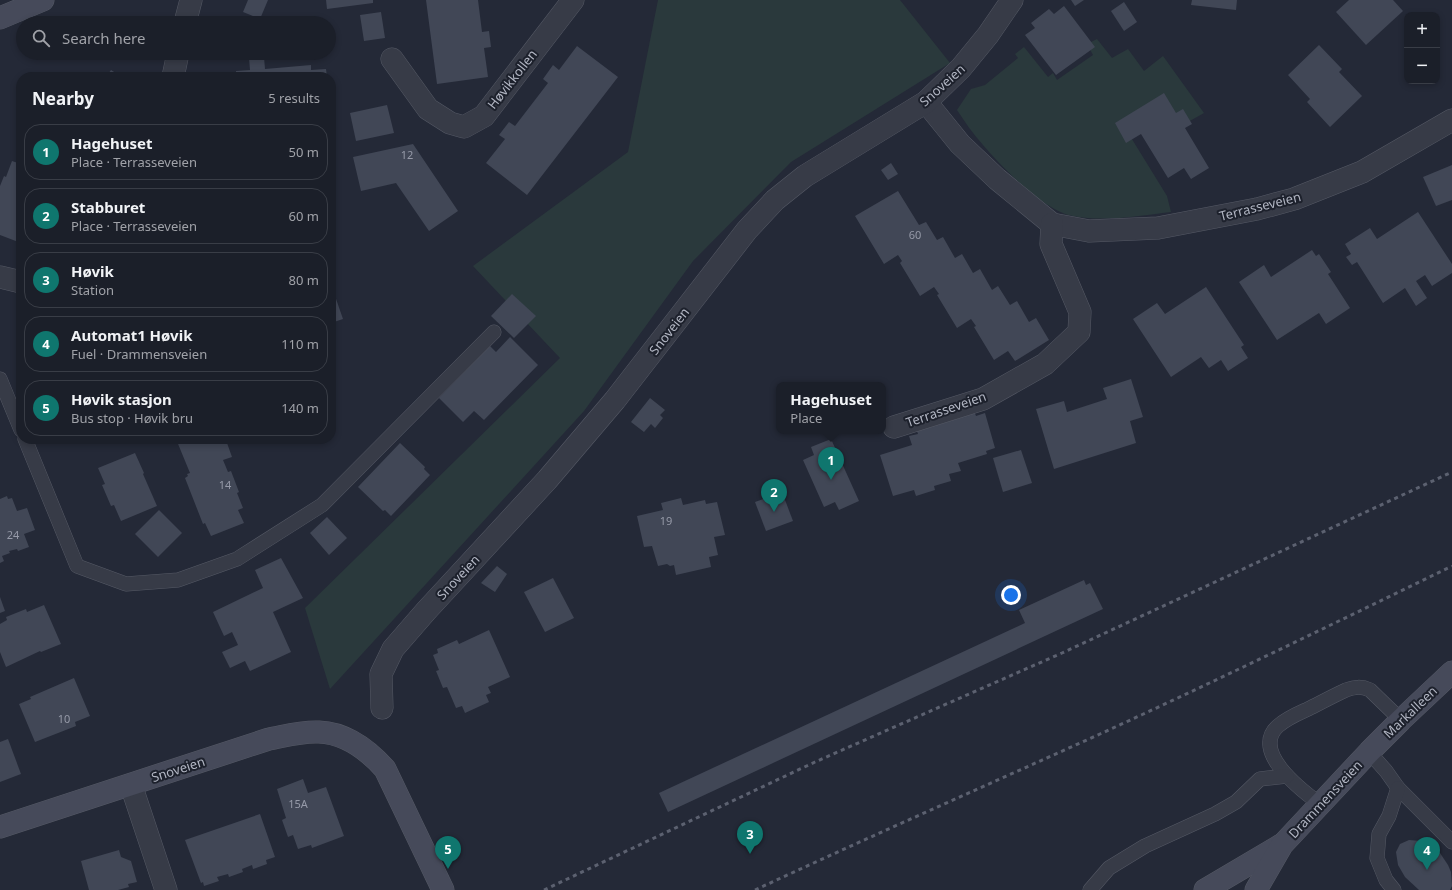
<!DOCTYPE html>
<html lang="en">
<head>
<meta charset="utf-8">
<style>
  :root { --surface:#1b1f29; --page:#282c35; --text:#f1f3f6; --muted:#a0a2a8; --line:#393d46; --accent:#0f766e }
  body { margin:0; font-family:"Noto Sans",sans-serif; background:var(--page); color:var(--text) }
  .controls { position:absolute; right:12px; top:12px; display:grid; overflow:hidden; border-radius:8px; box-shadow:0 2px 6px #0003 }
  .controls button { width:36px; height:36px; display:grid; place-items:center; padding:0; border:0; border-bottom:1px solid var(--line); background:var(--surface); color:var(--text); font:20px sans-serif }
  .you { position:absolute; left:1011px; top:595px; width:14px; height:14px; margin:-10px; border:3px solid #fff; border-radius:50%; background:#1a73e8; box-shadow:0 0 0 6px #1a73e833 }
  .badge { display:grid; place-items:center; width:26px; height:26px; border-radius:50%; background:var(--accent); color:#fff; font-size:13px; font-weight:700 }
  .pin { position:absolute; translate:-50% -33px; filter:drop-shadow(0 1px 2px #0008) }
  .pin::after { content:''; position:absolute; top:21px; width:14px; height:12px; background:inherit; clip-path:polygon(0 0,100% 0,50% 100%) }
  .popup { position:absolute; left:776px; top:382px; width:110px; height:52px; box-sizing:border-box; display:grid; place-content:center; border-radius:8px; background:var(--surface); filter:drop-shadow(0 1px 3px #0005); font-size:13px; white-space:nowrap; color:var(--muted) }
  .popup b { font-size:15px; color:var(--text) }
  .popup::after { content:''; position:absolute; left:50%; top:100%; margin-left:-8px; border:8px solid transparent; border-top-color:var(--surface) }
  .list { margin:0; padding:0; list-style:none }
  h2 { display:flex; justify-content:space-between; align-items:center; height:52px; margin:0; padding:0 16px; font-size:17px }
  h2 small { font-size:13px; font-weight:400; color:var(--muted) }
  .list li { display:grid; grid-template-columns:26px 1fr auto; gap:12px; align-items:center; box-sizing:border-box; height:56px; margin:0 8px 8px; padding:0 8px; border:1px solid var(--line); border-radius:16px }
  .list b { display:block; font-size:15px; white-space:nowrap }
  .list p { margin:0; font-size:13px; white-space:nowrap; color:var(--muted) }
  .list em { font-size:13px; font-style:normal; color:var(--muted) }
  .icon { flex:none; width:22px; height:22px; fill:none; stroke:currentColor; stroke-width:2; stroke-linecap:round; stroke-linejoin:round }
  .map { position:relative; flex:none; width:1452px; height:890px; overflow:hidden }
  .search { position:absolute; background:var(--surface); box-shadow:0 2px 6px #0003; left:16px; top:16px; width:320px; height:44px; display:flex; align-items:center; gap:10px; box-sizing:border-box; padding:0 14px; border-radius:22px; color:var(--muted); font-size:15px }
  .panel { position:absolute; background:var(--surface); box-shadow:0 2px 6px #0003; left:16px; top:72px; width:320px; height:372px; border-radius:16px }
  .map>svg:first-child { display:block }
</style>
</head>
<body>
<div class="map">
<svg width="1452" height="890" viewBox="0 0 1452 890">
  <rect width="100%" height="100%" fill="#242937"/>
  <g fill="#2a393c">
    <polygon points="658,0 900,0 950,63 791,162 693,261 584,411 330,689 305,608 560,358 473,266 628,152"/>
    <path d="M1097 39 1112 58 1128 49 1144 71 1163 56 1204 113 1188 122 1122 123 1167 196 1171 212C1138 216 1105 222 1073 216 1044 211 1002 167 983 145 973 134 965 122 957 110L971 89 985 85 1018 58 1015 54 1024 47 1048 77 1053 73 1057 80 1093 55 1087 44Z"/>
  </g>
  <g fill="#414756">
    <polygon points="248,0 268,0 260,19 243,12"/>
    <polygon points="326,0 373,0 373,3 327,9"/>
    <polygon points="426,0 478,0 482,32 489,31 491,47 484,48 488,77 437,84"/>
    <polygon points="1071,0 1084,0 1075,6"/>
    <polygon points="1192,0 1237,0 1236,10 1191,5"/>
    <polygon points="1349,0 1393,0 1403,11 1366,45 1336,12"/>
    <polygon points="1124,2 1137,22 1124,31 1111,11"/>
    <polygon points="1064,6 1095,47 1056,75 1025,35 1035,28 1031,23 1049,9 1054,14"/>
    <polygon points="381,12 385,38 364,41 360,15"/>
    <polygon points="1319,45 1342,69 1339,72 1362,96 1330,127 1307,102 1310,99 1288,75"/>
    <polygon points="577,46 618,77 527,195 486,163 505,139 499,135 509,122 515,126 548,83 543,79 553,65 559,70"/>
    <polygon points="264,57 265,69 311,65 311,70 326,69 327,77 236,77 236,71 250,70 249,58"/>
    <polygon points="111,70 122,77 106,77"/>
    <polygon points="1164,93 1176,113 1183,109 1192,124 1185,128 1209,168 1191,179 1184,168 1168,178 1141,134 1126,143 1115,123"/>
    <polygon points="387,105 394,133 356,141 350,113"/>
    <polygon points="413,144 458,211 429,231 396,183 361,191 353,157"/>
    <polygon points="12,161 21,164 21,243 0,235 0,186 4,176 6,177"/>
    <polygon points="891,163 898,174 888,180 881,170"/>
    <polygon points="1452,165 1452,200 1436,206 1423,177"/>
    <polygon points="898,191 919,225 926,222 937,240 943,237 955,258 962,254 973,273 980,269 992,290 998,286 1010,305 1017,301 1029,322 1036,318 1049,340 1015,361 1008,351 994,360 974,327 976,326 971,319 957,328 937,295 939,294 934,287 920,296 900,263 902,261 898,255 884,264 855,216"/>
    <polygon points="1418,212 1452,264 1452,273 1432,286 1425,275 1416,281 1427,298 1416,306 1405,288 1383,303 1357,262 1352,265 1346,257 1351,254 1345,244 1370,228 1377,239"/>
    <polygon points="1312,250 1316,256 1319,254 1331,272 1328,274 1350,308 1326,324 1319,313 1277,340 1239,282 1264,265 1271,277"/>
    <polygon points="1206,287 1244,345 1241,347 1248,358 1228,371 1221,360 1209,368 1201,357 1171,377 1133,319 1157,303 1165,314"/>
    <polygon points="512,294 536,316 514,338 491,316"/>
    <polygon points="335,296 343,319 331,323 331,298"/>
    <polygon points="510,337 538,365 484,420 474,411 463,422 439,398 490,346 496,352"/>
    <polygon points="1131,379 1143,417 1130,421 1136,443 1054,469 1036,409 1064,401 1067,412 1107,399 1103,388"/>
    <polygon points="650,398 665,410 660,415 663,418 655,428 651,424 644,432 631,422"/>
    <polygon points="974,411 976,416 985,413 995,448 986,451 987,454 958,463 961,471 949,474 951,481 934,486 935,490 916,496 914,490 893,496 880,455 912,445 909,436 918,434 916,428"/>
    <polygon points="176,439 228,439 229,442 227,443 232,457 223,460 228,472 231,471 239,492 237,493 243,508 238,510 244,523 211,536 205,523 203,524 185,478 188,476 187,474 190,473"/>
    <polygon points="831,439 859,501 839,510 835,502 824,507 803,460 814,455 811,447"/>
    <polygon points="400,443 425,467 424,469 430,475 391,516 385,510 383,511 358,487"/>
    <polygon points="1021,450 1032,483 1003,492 993,458"/>
    <polygon points="135,453 144,473 143,474 157,506 121,521 114,505 111,506 102,485 105,484 98,468"/>
    <polygon points="782,492 793,521 766,531 755,502"/>
    <polygon points="7,496 8,499 12,498 17,511 27,508 35,530 24,534 29,547 18,551 17,549 9,551 10,553 2,556 4,561 0,563 0,499"/>
    <polygon points="681,498 683,505 705,500 706,504 717,502 725,535 714,537 718,555 709,557 711,567 676,575 674,565 670,566 667,564 658,566 652,546 644,547 637,516 663,510 661,503"/>
    <polygon points="159,510 182,533 158,557 135,534"/>
    <polygon points="327,517 347,538 329,555 310,533"/>
    <polygon points="281,558 303,598 273,612 291,652 250,671 245,661 230,668 222,652 238,645 232,632 224,636 213,612 263,588 255,570"/>
    <polygon points="497,566 507,574 495,592 481,583"/>
    <polygon points="553,578 574,618 545,632 524,592"/>
    <polygon points="1084,580 1086,585 1090,583 1103,609 668,812 659,793 1025,623 1019,610"/>
    <polygon points="0,597 5,611 0,613"/>
    <polygon points="44,605 61,644 41,652 40,651 6,667 0,652 0,624 7,620 6,617 26,609 27,612"/>
    <polygon points="489,630 510,677 488,687 491,693 486,695 489,702 465,713 462,706 456,708 447,687 443,688 436,671 439,670 433,655 438,653 437,649 457,640 459,644"/>
    <polygon points="74,678 90,716 75,722 76,726 35,742 19,704 31,699 30,697"/>
    <polygon points="8,739 21,774 0,782 0,742"/>
    <polygon points="303,779 308,793 326,787 344,836 312,848 311,845 298,849 293,835 288,837 282,820 286,818 277,789"/>
    <polygon points="260,814 275,857 266,860 267,864 253,869 252,865 242,869 243,872 229,877 228,874 217,877 219,881 204,886 203,882 201,883 185,840"/>
    <polygon points="1409,840 1421,841 1434,848 1440,853 1448,865 1451,872 1452,886 1450,890 1419,890 1405,877 1398,865 1396,852 1400,844"/>
    <polygon points="119,850 121,857 131,861 137,882 128,884 129,887 118,890 89,890 81,861"/>
  </g>
  <g fill="none" stroke-linecap="round" stroke-linejoin="round">
    <g stroke="#555965" stroke-width="15">
      <g id="service">
        <polyline points="0,379 21,430"/>
        <polyline points="25,439 77,566 126,584 178,580 237,559 322,505 494,332"/>
        <polyline points="1369,752 1386,771 1398,788 1452,842"/>
        <path d="M1320 804C1301 790 1250 751 1278 726 1287 718 1297 714 1308 709 1320 703 1333 696 1346 690 1355 687 1361 686 1370 690L1401 720"/>
        <polyline points="1090,890 1109,868 1145,846 1215,814 1236,802 1260,779 1287,776"/>
        <polyline points="1394,890 1386,880 1377,858 1379,834 1389,816 1398,788"/>
      </g>
    </g>
    <g stroke="#555965" stroke-width="23">
      <g id="minor">
        <polyline points="185,23 191,0"/>
        <polyline points="392,59 428,109 450,123 464,127 484,116 573,0"/>
        <polyline points="173,77 178,53"/>
        <polyline points="926,102 960,144 997,179 1052,224 1089,231 1158,228 1257,209 1294,199 1362,172 1452,120"/>
        <polyline points="0,277 21,282"/>
        <polyline points="894,427 983,399 1045,364 1079,332 1080,312 1051,244 1052,224"/>
        <polyline points="382,708 381,674 393,649 426,611 547,480 615,400 747,230 775,200 805,176 926,102 961,68 988,35 1012,0"/>
        <polyline points="131,785 166,890"/>
      </g>
    </g>
    <g stroke="#555965" stroke-width="23">
      <g id="secondary">
        <polyline points="0,18 43,0"/>
        <path d="M0 827 269 739C285 736 302 731 319 732 345 733 368 750 385 769L443 890"/>
        <polyline points="1205,890 1281,845"/>
        <polyline points="1256,890 1282,845 1369,752 1401,720 1452,672"/>
      </g>
    </g>
    <use href="#service" stroke="#373b47" stroke-width="14"/>
    <use href="#minor" stroke="#373b47" stroke-width="22"/>
    <use href="#secondary" stroke="#464a5a" stroke-width="22"/>
    <g stroke="#5c6170" stroke-width="3" stroke-dasharray="4 4" stroke-linecap="butt">
      <polyline points="544,890 815,762 1062,653 1452,472"/>
      <path d="M755 890C869 837 985 786 1100 734 1218 680 1335 623 1452 566"/>
    </g>
  </g>
  <g text-anchor="middle" dominant-baseline="central" stroke-width="4" stroke-linejoin="round" paint-order="stroke">
    <g font-size="11" fill="#969aa8">
      <text x="407" y="154">12</text>
      <text x="915" y="234">60</text>
      <text x="225" y="484">14</text>
      <text x="666" y="520">19</text>
      <text x="13" y="534">24</text>
      <text x="64" y="718">10</text>
      <text x="298" y="803">15A</text>
    </g>
    <g font-size="13" fill="#b2b6c3" stroke="#1d212c">
      <text transform="translate(512 79) rotate(-52)">Høvikkollen</text>
      <text transform="translate(942 85) rotate(-42)">Snoveien</text>
      <text transform="translate(1260 206) rotate(-14)">Terrasseveien</text>
      <text transform="translate(669 331) rotate(-52)">Snoveien</text>
      <text transform="translate(946 409) rotate(-19)">Terrasseveien</text>
      <text transform="translate(458 577) rotate(-47)">Snoveien</text>
      <text transform="translate(1410 712) rotate(-44)">Markalleen</text>
      <text transform="translate(178 769) rotate(-18)">Snoveien</text>
      <text transform="translate(1325 799) rotate(-47)">Drammensveien</text>
    </g>
  </g>
</svg>
<div class="controls">
<button>+</button>
<button>−</button>
</div>
<div class="you"></div>
<div class="pin badge" style="left:831px;top:480px">1</div>
<div class="popup"><b>Hagehuset</b>Place</div>
<div class="pin badge" style="left:774px;top:512px">2</div>
<div class="pin badge" style="left:750px;top:854px">3</div>
<div class="pin badge" style="left:1427px;top:870px">4</div>
<div class="pin badge" style="left:448px;top:869px">5</div>
<div class="search"><svg class="icon" aria-label="search" viewBox="0 0 24 24"><circle cx="10" cy="10" r="6"/><path d="M15 15l6 6"/></svg>Search here</div>
<section class="panel">
<h2>Nearby<small>5 results</small></h2>
<ul class="list">
<li><span class="badge">1</span><div><b>Hagehuset</b><p>Place · Terrasseveien</p></div><em>50 m</em></li>
<li><span class="badge">2</span><div><b>Stabburet</b><p>Place · Terrasseveien</p></div><em>60 m</em></li>
<li><span class="badge">3</span><div><b>Høvik</b><p>Station</p></div><em>80 m</em></li>
<li><span class="badge">4</span><div><b>Automat1 Høvik</b><p>Fuel · Drammensveien</p></div><em>110 m</em></li>
<li><span class="badge">5</span><div><b>Høvik stasjon</b><p>Bus stop · Høvik bru</p></div><em>140 m</em></li>
</ul>
</section>
</div>
</body>
</html>
